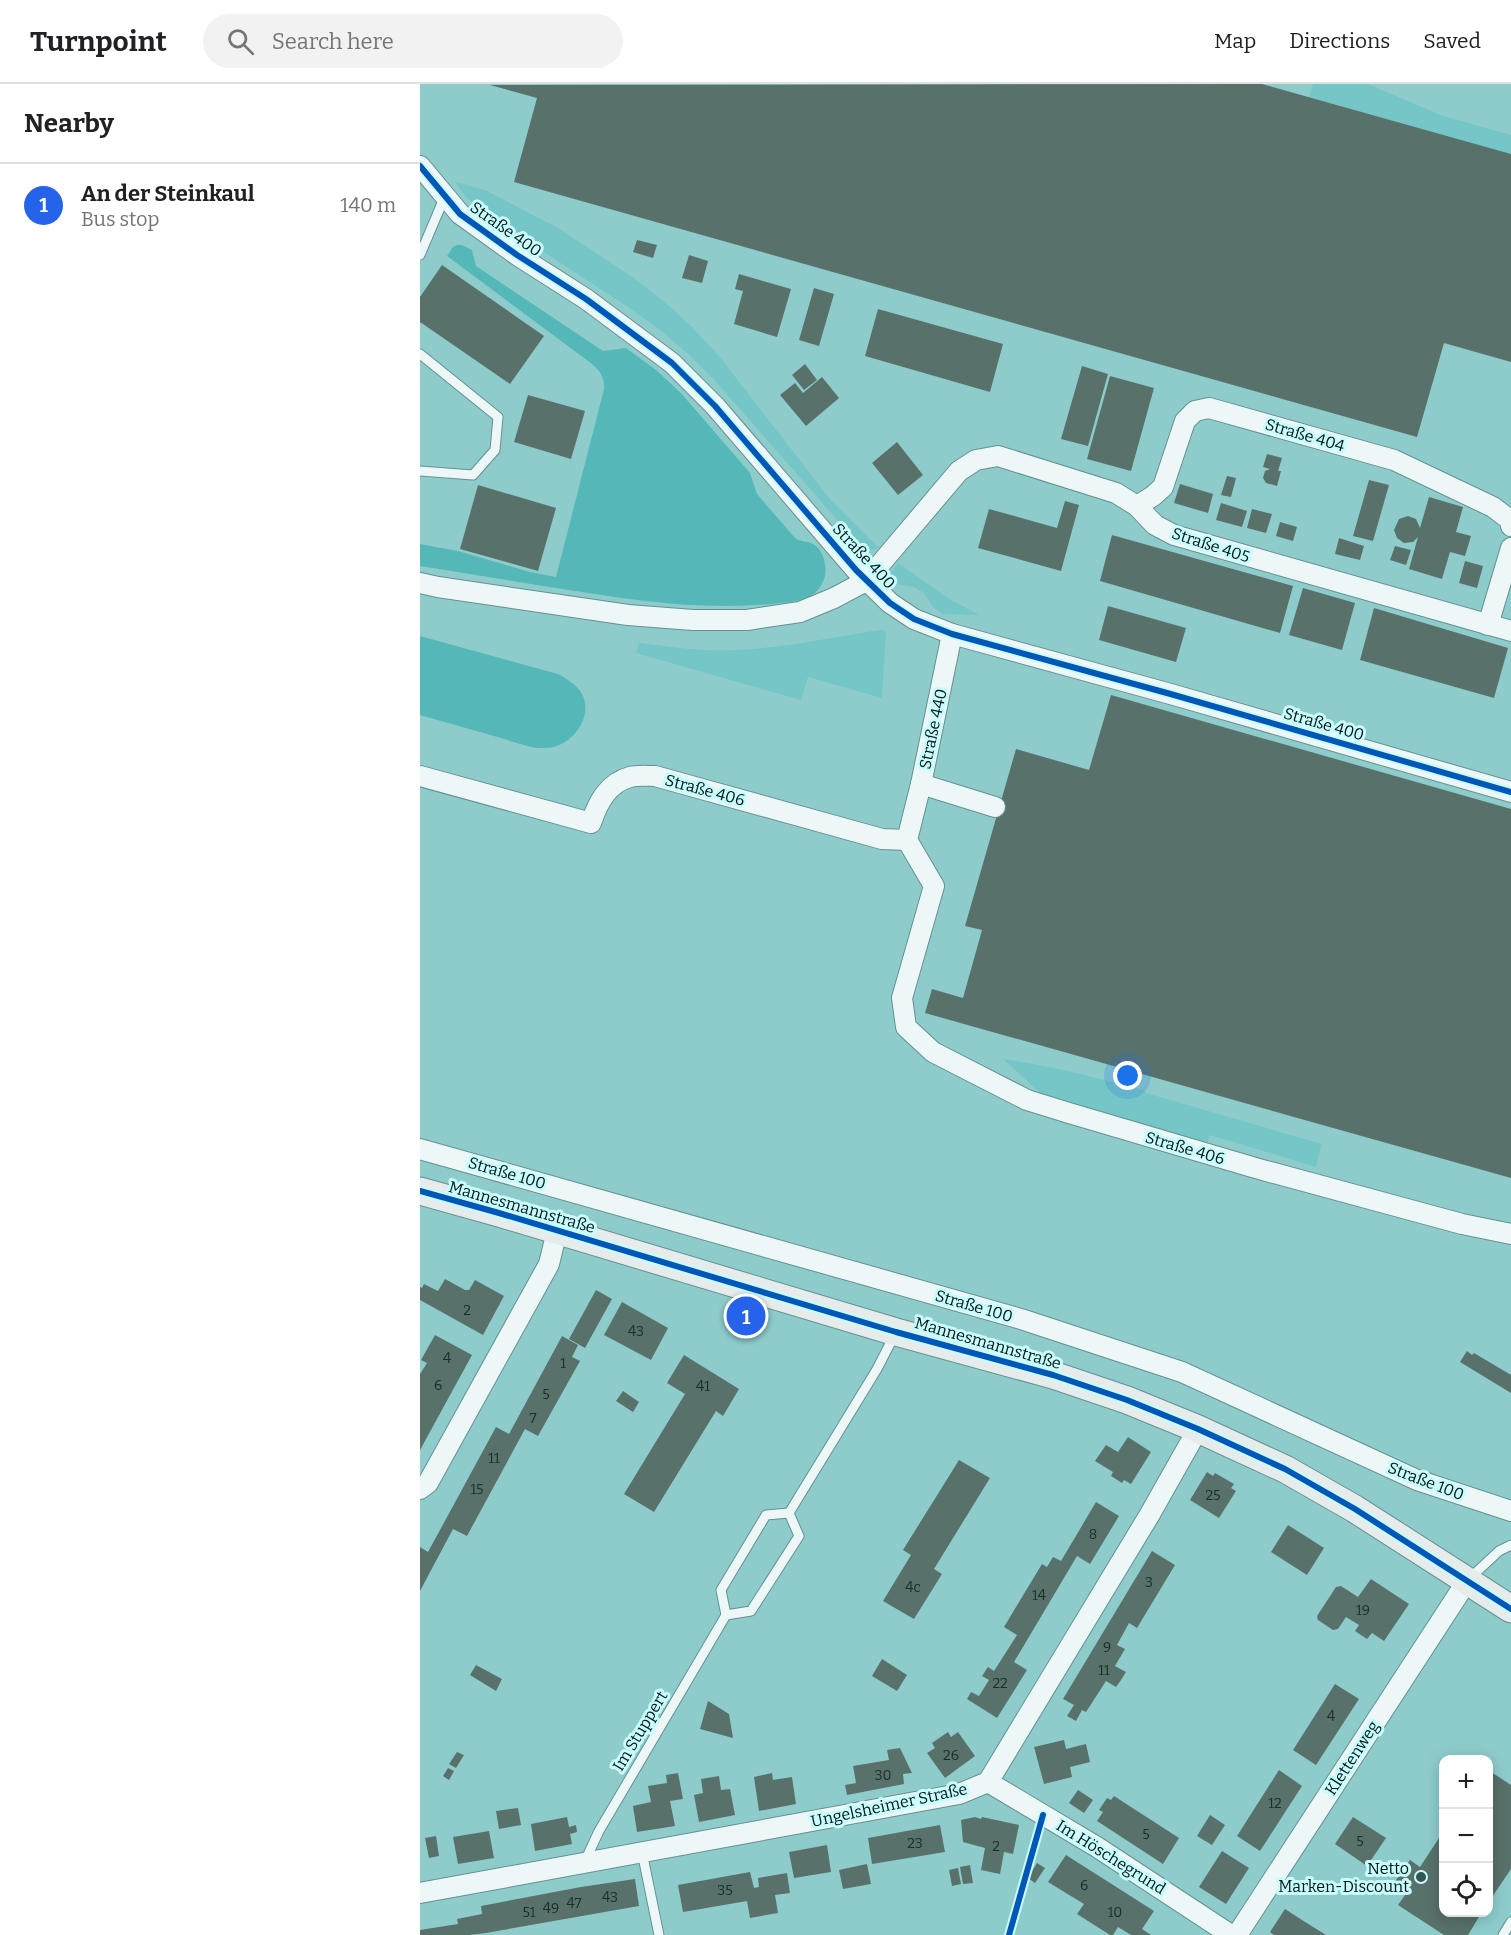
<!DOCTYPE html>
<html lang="en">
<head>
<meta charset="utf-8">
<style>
  :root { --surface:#fff; --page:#f2f2f2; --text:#202124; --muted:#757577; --line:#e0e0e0; --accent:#2563eb }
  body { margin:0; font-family:Bitter,serif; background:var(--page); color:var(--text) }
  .controls { position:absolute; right:18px; bottom:18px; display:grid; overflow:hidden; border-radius:12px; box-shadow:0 3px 15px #0003 }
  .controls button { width:54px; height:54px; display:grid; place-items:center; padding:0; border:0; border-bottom:2px solid var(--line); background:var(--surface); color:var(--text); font:30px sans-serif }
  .you { position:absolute; left:708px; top:992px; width:21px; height:21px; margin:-15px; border:4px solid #fff; border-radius:50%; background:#1a73e8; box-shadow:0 0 0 9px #1a73e833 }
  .badge { display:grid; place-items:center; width:39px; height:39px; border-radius:50%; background:var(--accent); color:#fff; font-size:20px; font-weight:700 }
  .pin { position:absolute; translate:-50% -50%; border:3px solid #fff; box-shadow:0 2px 6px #0006 }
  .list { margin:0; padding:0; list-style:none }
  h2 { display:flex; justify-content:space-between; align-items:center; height:78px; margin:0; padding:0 24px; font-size:26px }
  h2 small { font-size:20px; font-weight:400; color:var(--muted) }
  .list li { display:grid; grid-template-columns:39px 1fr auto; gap:18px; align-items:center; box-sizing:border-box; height:84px; padding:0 24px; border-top:2px solid var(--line) }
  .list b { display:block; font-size:22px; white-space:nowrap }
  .list p { margin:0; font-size:20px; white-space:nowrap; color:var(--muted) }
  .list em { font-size:20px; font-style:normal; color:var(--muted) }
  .icon { flex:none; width:33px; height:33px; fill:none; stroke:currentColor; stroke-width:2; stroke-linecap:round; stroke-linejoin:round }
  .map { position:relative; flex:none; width:1091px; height:1851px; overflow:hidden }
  header { display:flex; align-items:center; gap:36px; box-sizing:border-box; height:84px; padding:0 30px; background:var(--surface); border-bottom:2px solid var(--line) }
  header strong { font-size:28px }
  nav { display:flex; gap:33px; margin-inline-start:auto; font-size:21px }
  .search { width:420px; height:54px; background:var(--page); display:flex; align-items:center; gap:15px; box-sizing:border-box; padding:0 21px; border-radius:33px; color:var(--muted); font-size:22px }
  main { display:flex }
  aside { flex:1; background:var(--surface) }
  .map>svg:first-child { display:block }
</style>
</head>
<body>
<header>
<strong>Turnpoint</strong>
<div class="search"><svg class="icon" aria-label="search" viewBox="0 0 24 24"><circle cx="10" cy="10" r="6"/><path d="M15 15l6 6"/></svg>Search here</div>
<nav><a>Map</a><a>Directions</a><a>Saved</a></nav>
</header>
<main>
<aside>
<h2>Nearby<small></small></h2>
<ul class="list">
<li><span class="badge">1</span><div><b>An der Steinkaul</b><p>Bus stop</p></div><em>140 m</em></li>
</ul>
</aside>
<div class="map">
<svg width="1091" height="1851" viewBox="0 0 1091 1851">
  <rect width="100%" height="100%" fill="#8ecccc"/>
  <g fill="#75c6c7">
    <polygon points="893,0 948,0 1023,32 1091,51 1091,70 889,13"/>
    <polygon points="35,98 65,106 138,144 211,192 246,219 272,243 299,272 410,415 459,464 452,466 442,464 296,298 267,269 239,245 208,223 73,135 46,113"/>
    <polygon points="478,479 528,514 559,531 523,530 514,524 504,509 494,503 474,500 469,493"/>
    <path d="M460 546 466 547 462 614 388 593 381 616 216 569 219 559C251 563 284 568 316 566 364 564 412 553 460 546Z"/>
    <path d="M583 975C632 982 678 994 726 1007V1009L902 1060 896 1083 790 1051 786 1063 628 1016Z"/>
  </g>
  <g fill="#55b8b8">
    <path d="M37 161H42L52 166 56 182 183 267 206 264 236 286 261 309 330 389 337 410 375 454C381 458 387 457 393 460 403 465 407 481 405 492 403 500 397 509 389 513 377 519 349 520 335 521 271 525 212 516 149 506 99 498 50 490 0 482V460L38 467 110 488 136 493 184 305C185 294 180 287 172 280L27 172 33 163Z"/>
    <path d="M0 552 138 590C154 599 168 608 165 629 162 647 145 663 127 664 111 665 95 658 81 654 54 646 27 639 0 631Z"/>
  </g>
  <g fill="#59716b">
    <polygon points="842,0 1091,70 1091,278 1024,259 997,353 94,98 117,14 70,1"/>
    <polygon points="217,156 237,161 233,174 213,168"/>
    <polygon points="269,171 288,177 282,199 262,194"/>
    <polygon points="22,181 124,252 90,300 0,238 0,213"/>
    <polygon points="319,190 371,205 357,253 314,240 323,207 315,205"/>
    <polygon points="394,204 414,210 399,262 379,256"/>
    <polygon points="458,225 583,260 570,308 445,272"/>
    <polygon points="385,280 397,296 384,306 372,291"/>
    <polygon points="662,282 688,290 668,362 641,355"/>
    <polygon points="690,292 734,304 711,387 667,375"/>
    <polygon points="402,293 419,314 386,342 360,311 375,299 383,309"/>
    <polygon points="108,311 165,327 151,375 94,358"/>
    <polygon points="477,358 503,391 478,411 452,379"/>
    <polygon points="847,370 862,374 858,387 861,387 857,402 846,399 843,394 845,387 850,385 843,383"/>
    <polygon points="807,392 816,394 811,413 801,411"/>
    <polygon points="949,396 969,401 953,457 933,452"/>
    <polygon points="760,400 793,410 788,429 754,419"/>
    <polygon points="58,401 136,424 118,487 40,465"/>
    <polygon points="1009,413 1043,423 1036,448 1051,452 1045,472 1030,468 1022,495 989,485 998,453 993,458 984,459 977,454 974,446 979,435 988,432 996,435 1000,444"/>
    <polygon points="645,417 659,421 641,487 558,464 569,425 637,444"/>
    <polygon points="801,419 827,427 822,443 796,436"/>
    <polygon points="832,425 852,430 846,449 827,444"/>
    <polygon points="860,438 877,443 873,457 856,452"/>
    <polygon points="692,451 873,502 860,549 680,497"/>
    <polygon points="919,454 944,462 940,476 915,470"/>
    <polygon points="975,462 991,466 986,481 970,476"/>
    <polygon points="1045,477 1063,482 1057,504 1039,499"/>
    <polygon points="883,504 935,519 922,566 869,551"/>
    <polygon points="688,522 766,544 756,578 679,556"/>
    <polygon points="954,524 1088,564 1074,614 940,576"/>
    <polygon points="691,611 1091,725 1091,1094 505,929 512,905 543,914 562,846 545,842 596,665 669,686"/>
    <polygon points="25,1195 45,1206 49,1206 55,1196 84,1212 63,1251 0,1216 0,1203 2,1204 4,1200 18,1207"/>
    <polygon points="176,1206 192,1215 165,1264 149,1255"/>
    <polygon points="202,1218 248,1244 231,1276 184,1251"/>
    <polygon points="15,1251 52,1271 0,1366 0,1290 7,1279 1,1276"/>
    <polygon points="142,1252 158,1261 152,1273 160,1277 118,1352 105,1345 47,1452 33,1445 0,1507 0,1463 8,1468 76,1343 89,1350"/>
    <polygon points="1047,1267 1052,1271 1054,1269 1091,1291 1091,1309 1040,1278"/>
    <polygon points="264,1271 319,1305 303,1332 296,1327 234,1428 204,1410 265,1310 247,1299"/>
    <polygon points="203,1307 219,1318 213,1328 196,1317"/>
    <polygon points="708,1353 731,1368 711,1400 704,1396 702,1399 691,1392 693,1388 675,1377 686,1361 698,1368"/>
    <polygon points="539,1376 570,1394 514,1485 522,1490 494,1535 463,1517 491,1471 483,1466"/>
    <polygon points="787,1388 793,1392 795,1389 814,1400 811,1404 816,1407 799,1434 770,1416"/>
    <polygon points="676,1418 699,1432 670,1480 657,1472 594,1578 607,1586 577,1634 547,1615 551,1608 559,1612 569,1596 562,1592 568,1583 574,1587 597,1551 584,1543 622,1480 627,1483 633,1473 641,1477"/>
    <polygon points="868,1441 904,1464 887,1491 851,1468"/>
    <polygon points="732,1467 755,1481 717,1544 709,1539 697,1561 705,1565 695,1582 706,1588 701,1596 696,1603 686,1597 666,1628 662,1626 656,1637 647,1632 654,1621 643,1615"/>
    <polygon points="951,1495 989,1520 964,1557 952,1549 947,1555 935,1547 939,1541 926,1533 918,1545 913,1546 898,1536 897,1532 916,1503 921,1502 938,1513"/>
    <polygon points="462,1575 487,1591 477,1607 452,1592"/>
    <polygon points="56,1581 82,1595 76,1607 50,1591"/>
    <polygon points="915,1600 939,1615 896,1681 873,1666"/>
    <polygon points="288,1617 309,1630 313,1654 280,1645"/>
    <polygon points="528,1648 531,1653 538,1648 555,1672 525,1694 507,1669 515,1664 512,1659"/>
    <polygon points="644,1656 646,1665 666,1660 670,1678 650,1683 652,1693 624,1700 614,1663"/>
    <polygon points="480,1664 492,1689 483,1690 484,1700 427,1711 425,1701 436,1699 433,1682 469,1676 467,1666"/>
    <polygon points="37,1668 44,1671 36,1684 29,1680"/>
    <polygon points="28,1684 34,1687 29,1696 23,1692"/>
    <polygon points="859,1686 882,1702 840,1767 817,1752"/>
    <polygon points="1068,1686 1091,1701 1091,1785 1068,1819"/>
    <polygon points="258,1689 263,1715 250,1717 255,1742 217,1748 213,1722 231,1718 228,1702 247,1699 246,1691"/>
    <polygon points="352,1689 353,1696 372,1693 376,1720 339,1727 334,1693"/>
    <polygon points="299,1692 301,1706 310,1705 315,1731 279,1738 274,1711 283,1709 281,1695"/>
    <polygon points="658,1706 673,1716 664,1729 649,1719"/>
    <polygon points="694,1712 759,1754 743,1780 677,1737 683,1728 679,1726 687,1714 691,1716"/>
    <polygon points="98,1724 101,1741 79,1745 76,1727"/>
    <polygon points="790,1731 805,1741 792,1761 777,1752"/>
    <polygon points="147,1733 149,1743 156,1741 157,1748 150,1750 152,1760 115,1767 111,1740"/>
    <polygon points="555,1733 561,1735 562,1733 599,1741 593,1770 584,1768 580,1790 561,1786 565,1764 543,1758 541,1736"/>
    <polygon points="933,1733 966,1754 947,1782 915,1760"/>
    <polygon points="520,1741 525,1768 452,1780 448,1754"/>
    <polygon points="69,1747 74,1774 38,1780 33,1753"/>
    <polygon points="1023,1748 1023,1828 1062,1828 1048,1851 1024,1851 978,1821 985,1811 972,1802 990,1776 1000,1783"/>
    <polygon points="16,1752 19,1772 9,1774 5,1754"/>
    <polygon points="407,1761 411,1788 374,1794 369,1768"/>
    <polygon points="802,1767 829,1784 806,1820 779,1803"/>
    <polygon points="646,1771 734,1827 722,1845 731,1851 711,1851 698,1843 693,1851 690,1851 657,1830 664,1820 628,1798"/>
    <polygon points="617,1779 625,1784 615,1799 608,1794"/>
    <polygon points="447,1780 451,1800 423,1805 419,1786"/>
    <polygon points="550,1781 553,1799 543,1800 540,1783"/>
    <polygon points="538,1784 541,1800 532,1802 529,1786"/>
    <polygon points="330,1788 334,1804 339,1803 338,1794 367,1789 370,1809 355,1811 358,1829 330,1834 327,1817 263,1828 258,1801"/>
    <polygon points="215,1795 219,1822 66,1849 49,1851 0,1851 0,1846 38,1840 37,1835 62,1830 61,1822 161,1803"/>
    <polygon points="865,1825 882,1836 906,1851 854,1851 850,1848"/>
  </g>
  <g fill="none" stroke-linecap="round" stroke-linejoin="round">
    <g stroke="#649191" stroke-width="11">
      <g id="lane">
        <polyline points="0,171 25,112"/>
        <polyline points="0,270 78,333 75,366 53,391 0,387"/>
        <polyline points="1049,1495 1079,1467 1091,1461"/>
        <polyline points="306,1531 301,1506 346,1431 369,1429"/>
        <polyline points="222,1768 239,1851"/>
        <polyline points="165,1777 179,1747 306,1531 331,1527 379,1452 369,1429 457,1285 475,1250"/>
        <polyline points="1083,1851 1091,1838"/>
      </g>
    </g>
    <g stroke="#649191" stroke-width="22">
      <g id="street">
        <polyline points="0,82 40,130 97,171 166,215 252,279 295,322 436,486 470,519 494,535 532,550 747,609 1091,708"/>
        <polyline points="717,422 733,412 743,403 765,337 775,327 789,324 974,376 1073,423 1090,436 1091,442"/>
        <polyline points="0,499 18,503 208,531 273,536 327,536 380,528 414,514 446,497 539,387 556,376 578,372 696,409 717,422 735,441 754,451 1091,547"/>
        <polyline points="1068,541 1091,464"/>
        <polyline points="532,550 501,700 487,756 514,802 482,914 486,943 513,968 607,1016 649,1029 839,1085 1042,1140 1091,1150"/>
        <path d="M0 692 171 739C178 718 188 699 210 693 218 691 227 692 235 692L462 755 487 756"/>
        <polyline points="501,700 575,723"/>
        <polyline points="0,1065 601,1235 762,1288 997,1396 1091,1427"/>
        <polyline points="0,1405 8,1399 129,1180 137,1147"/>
        <polyline points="568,1698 677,1763 811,1851"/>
        <polyline points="0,1809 539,1710 568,1698 730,1430 778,1345"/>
        <polyline points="817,1851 1047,1497"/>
      </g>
    </g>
    <g stroke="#649191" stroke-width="29">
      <polyline id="secondary" points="0,1107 79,1129 476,1248 633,1291 707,1316 778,1345 865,1385 935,1425 1091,1525"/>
    </g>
    <use href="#lane" stroke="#eef7f7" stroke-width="9"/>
    <use href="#street" stroke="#eef7f7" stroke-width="20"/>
    <use href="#secondary" stroke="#e6ebeb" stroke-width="27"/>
    <g stroke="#c9fcfc" stroke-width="10">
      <g id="cycleway">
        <polyline points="0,82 40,130 97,171 166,215 252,279 295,322 436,486 470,519 494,535 532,550 747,609 1091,708"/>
        <polyline points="0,1107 79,1129 476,1248 633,1291 707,1316 778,1345 865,1385 935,1425 1091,1525"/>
        <polyline points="589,1851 623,1731"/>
      </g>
    </g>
    <use href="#cycleway" stroke="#0057b8" stroke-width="6"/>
  </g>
  <circle fill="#325657" stroke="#c9fcfc" stroke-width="2" cx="1001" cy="1793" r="6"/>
  <g text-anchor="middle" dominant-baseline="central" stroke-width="6" stroke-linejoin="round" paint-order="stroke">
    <g font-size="14" fill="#172e2d">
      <text x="47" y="1226">2</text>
      <text x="216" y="1247">43</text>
      <text x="27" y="1274">4</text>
      <text x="143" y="1279">1</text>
      <text x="18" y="1301">6</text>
      <text x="283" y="1302">41</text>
      <text x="126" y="1310">5</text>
      <text x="113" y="1334">7</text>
      <text x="74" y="1374">11</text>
      <text x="57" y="1405">15</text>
      <text x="793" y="1411">25</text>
      <text x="673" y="1450">8</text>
      <text x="729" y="1498">3</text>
      <text x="493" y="1503">4c</text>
      <text x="619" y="1511">14</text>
      <text x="943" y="1526">19</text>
      <text x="687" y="1563">9</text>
      <text x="684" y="1586">11</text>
      <text x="580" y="1599">22</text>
      <text x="911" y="1632">4</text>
      <text x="531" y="1671">26</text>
      <text x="463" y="1691">30</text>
      <text x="855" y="1719">12</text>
      <text x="726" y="1750">5</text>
      <text x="940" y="1757">5</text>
      <text x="495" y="1759">23</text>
      <text x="576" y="1762">2</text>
      <text x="664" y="1801">6</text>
      <text x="305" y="1806">35</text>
      <text x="190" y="1813">43</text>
      <text x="154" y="1819">47</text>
      <text x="131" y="1824">49</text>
      <text x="109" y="1828">51</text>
      <text x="695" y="1828">10</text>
    </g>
    <g font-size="16" fill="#011718" stroke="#c9fcfc">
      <text transform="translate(86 145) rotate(35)">Straße 400</text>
      <text transform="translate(885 351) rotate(16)">Straße 404</text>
      <text transform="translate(791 461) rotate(18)">Straße 405</text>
      <text transform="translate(444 472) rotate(47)">Straße 400</text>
      <text transform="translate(904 640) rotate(16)">Straße 400</text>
      <text transform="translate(513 645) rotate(-78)">Straße 440</text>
      <text transform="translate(285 706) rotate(15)">Straße 406</text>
      <text transform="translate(765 1064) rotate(16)">Straße 406</text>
      <text transform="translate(87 1089) rotate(16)">Straße 100</text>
      <text transform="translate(102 1123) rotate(16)">Mannesmannstraße</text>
      <text transform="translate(554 1222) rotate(16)">Straße 100</text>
      <text transform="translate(568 1259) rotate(16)">Mannesmannstraße</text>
      <text transform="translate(1006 1397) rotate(21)">Straße 100</text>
      <text transform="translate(220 1647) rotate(-59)">Im Stuppert</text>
      <text transform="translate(932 1674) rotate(-57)">Klettenweg</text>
      <text transform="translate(469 1721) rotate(-12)">Ungelsheimer Straße</text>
      <text transform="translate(691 1773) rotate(32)">Im Höschegrund</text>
    </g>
    <g font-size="16" fill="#011718" stroke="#c9fcfc" text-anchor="end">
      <text x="989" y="1784">Netto<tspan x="989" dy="18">Marken-Discount</tspan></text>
    </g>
  </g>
</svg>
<div class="controls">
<button>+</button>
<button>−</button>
<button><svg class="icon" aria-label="locate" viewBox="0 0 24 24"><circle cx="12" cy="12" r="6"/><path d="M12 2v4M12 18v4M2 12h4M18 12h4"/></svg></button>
</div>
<div class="you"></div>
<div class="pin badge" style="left:326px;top:1232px">1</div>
</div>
</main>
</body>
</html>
